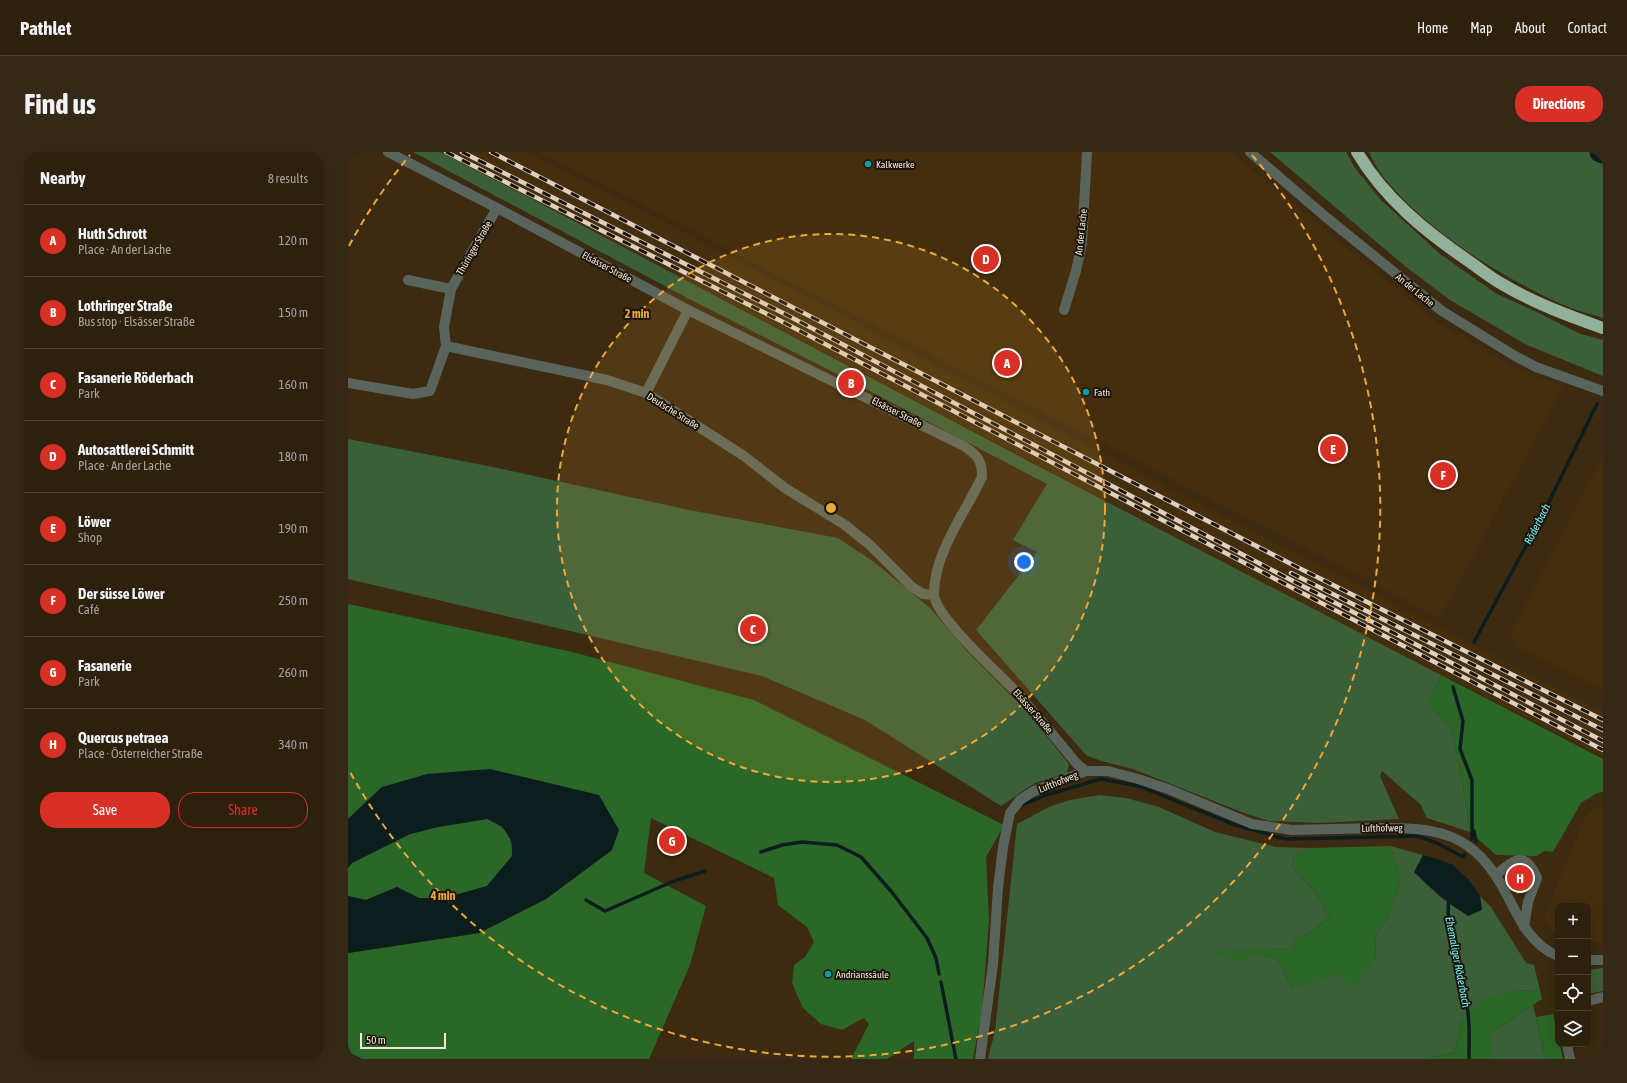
<!DOCTYPE html>
<html lang="en">
<head>
<meta charset="utf-8">
<style>
  :root { --surface:#2d200d; --page:#352816; --text:#f1f3f6; --muted:#a7a39d; --line:#483e2e; --accent:#d93025 }
  body { margin:0; font-family:"Asap Condensed",sans-serif; background:var(--page); color:var(--text) }
  .controls { position:absolute; right:12px; bottom:12px; display:grid; overflow:hidden; border-radius:8px; box-shadow:0 4px 16px #0002 }
  .controls button { width:36px; height:36px; display:grid; place-items:center; padding:0; border:0; border-bottom:1px solid var(--line); background:var(--surface); color:var(--text); font:20px sans-serif }
  .scale { position:absolute; left:12px; bottom:10px; width:86px; box-sizing:border-box; padding-left:4px; border:2px solid #f2e6d8; border-top:0; font-size:11px; line-height:14px; white-space:nowrap; color:#f2e6d8; -webkit-text-stroke:3px #1d150a; paint-order:stroke }
  .you { position:absolute; left:676px; top:410px; width:14px; height:14px; margin:-10px; border:3px solid #fff; border-radius:50%; background:#1a73e8; box-shadow:0 0 0 6px #1a73e833 }
  .badge { display:grid; place-items:center; width:26px; height:26px; border-radius:50%; background:var(--accent); color:#fff; font-size:13px; font-weight:700 }
  .pin { position:absolute; translate:-50% -50%; border:2px solid #fff; box-shadow:0 1px 4px #0006 }
  .list { margin:0; padding:0; list-style:none }
  h2 { display:flex; justify-content:space-between; align-items:center; height:52px; margin:0; padding:0 16px; font-size:17px }
  h2 small { font-size:13px; font-weight:400; color:var(--muted) }
  .list li { display:grid; grid-template-columns:26px 1fr auto; gap:12px; align-items:center; box-sizing:border-box; height:72px; padding:0 16px; border-top:1px solid var(--line) }
  .list b { display:block; font-size:15px; white-space:nowrap }
  .list p { margin:0; font-size:13px; white-space:nowrap; color:var(--muted) }
  .list em { font-size:13px; font-style:normal; color:var(--muted) }
  .actions { display:flex; gap:8px; padding:12px 16px }
  .actions a { flex:1; padding:9px 0; border:1px solid var(--accent); border-radius:16px; text-align:center; font-size:14px; color:var(--accent) }
  .actions .main { background:var(--accent); color:#fff }
  .icon { flex:none; width:22px; height:22px; fill:none; stroke:currentColor; stroke-width:2; stroke-linecap:round; stroke-linejoin:round }
  .map { position:relative; flex:none; width:1255px; height:907px; overflow:hidden; border-radius:16px }
  header { display:flex; align-items:center; gap:24px; box-sizing:border-box; height:56px; padding:0 20px; background:var(--surface); border-bottom:1px solid var(--line) }
  header strong { font-size:19px }
  nav { display:flex; gap:22px; margin-inline-start:auto; font-size:14px }
  .intro { display:flex; align-items:center; justify-content:space-between; box-sizing:border-box; height:96px; padding:0 24px }
  h1 { margin:0; font-size:28px }
  .button { padding:10px 18px; border-radius:16px; background:var(--accent); color:#fff; font-size:14px; font-weight:700 }
  main { display:flex; gap:24px; padding:0 24px }
  aside { flex:1; background:var(--surface); border-radius:16px; box-shadow:0 4px 16px #0002 }
  .map>svg:first-child { display:block }
</style>
</head>
<body>
<header>
<strong>Pathlet</strong>
<nav><a>Home</a><a>Map</a><a>About</a><a>Contact</a></nav>
</header>
<div class="intro"><h1>Find us</h1><a class="button">Directions</a></div>
<main>
<aside>
<h2>Nearby<small>8 results</small></h2>
<ul class="list">
<li><span class="badge">A</span><div><b>Huth Schrott</b><p>Place · An der Lache</p></div><em>120 m</em></li>
<li><span class="badge">B</span><div><b>Lothringer Straße</b><p>Bus stop · Elsässer Straße</p></div><em>150 m</em></li>
<li><span class="badge">C</span><div><b>Fasanerie Röderbach</b><p>Park</p></div><em>160 m</em></li>
<li><span class="badge">D</span><div><b>Autosattlerei Schmitt</b><p>Place · An der Lache</p></div><em>180 m</em></li>
<li><span class="badge">E</span><div><b>Löwer</b><p>Shop</p></div><em>190 m</em></li>
<li><span class="badge">F</span><div><b>Der süsse Löwer</b><p>Café</p></div><em>250 m</em></li>
<li><span class="badge">G</span><div><b>Fasanerie</b><p>Park</p></div><em>260 m</em></li>
<li><span class="badge">H</span><div><b>Quercus petraea</b><p>Place · Österreicher Straße</p></div><em>340 m</em></li>
</ul>
<div class="actions"><a class="main">Save</a><a>Share</a></div>
</aside>
<div class="map">
<svg width="1255" height="907" viewBox="0 0 1255 907">
  <rect width="100%" height="100%" fill="#3c2a11"/>
  <g fill="#442e0e">
    <polygon points="92,0 179,0 401,114 752,300 1255,560 1255,605 947,448 186,48"/>
    <polygon points="192,0 883,0 1088,169 1166,214 1215,235 1092,466"/>
    <polygon points="1255,305 1255,538 1167,494 1163,479"/>
    <polygon points="1254,653 1255,653 1255,790 1240,789 1240,754 1210,754 1210,782 1207,781 1197,772 1196,764 1239,661"/>
  </g>
  <g fill="#3b5f38">
    <polygon points="65,0 92,0 186,48 684,311 1093,523 1081,550 1104,578 1115,634 1122,680 1079,666 1073,653 1034,619 1032,624 1051,667 971,671 921,669 896,661 785,617 753,609 738,603 628,478 689,400 665,388 699,332 495,225 343,148"/>
    <polygon points="922,0 998,0 1007,16 1033,48 1092,102 1149,142 1191,161 1230,181 1255,188 1255,224 1179,193 1102,148 1058,115"/>
    <path d="M1021 0H1255V166C1244 162 1233 160 1223 156 1159 130 1072 75 1031 19 1027 13 1024 6 1021 0Z"/>
    <polygon points="0,287 145,315 341,358 490,386 526,410 582,456 618,498 680,561 721,612 719,621 687,631 653,654 517,568 414,524 0,427"/>
    <polygon points="752,643 778,646 811,655 867,680 928,695 963,696 946,703 944,715 966,738 982,765 965,779 949,786 944,797 857,800 908,801 930,807 944,837 1028,807 1027,786 1039,766 1050,740 1051,721 1042,694 1075,703 1067,720 1091,744 1109,757 1134,758 1132,744 1143,755 1178,811 1186,813 1192,838 1166,839 1114,869 1107,900 1077,907 640,907 647,879 669,672 701,655 722,648"/>
    <path d="M1169 715 1177 716C1187 729 1181 735 1169 743L1160 725 1162 719Z"/>
    <polygon points="1255,816 1255,839 1240,842 1240,818"/>
    <polygon points="1185,853 1198,907 1143,907 1143,881"/>
  </g>
  <g fill="#2b6827">
    <polygon points="0,452 220,499 406,548 656,673 638,705 641,768 634,860 625,907 566,907 566,889 539,907 503,907 521,872 516,866 494,878 473,872 455,856 444,831 446,813 457,805 466,790 459,775 430,753 426,726 303,666 296,721 358,754 342,813 301,907 0,907 0,801 131,781 198,747 264,698 34,635 0,667"/>
    <polygon points="1093,523 1255,607 1255,640 1249,641 1233,651 1205,700 1196,699 1189,704 1148,703 1122,680 1115,634 1104,578 1081,550"/>
    <path d="M139 667C159 677 164 681 164 704L139 734 97 746H71L49 735 18 748 0 744V716L4 711 62 682 90 675Z"/>
    <polygon points="1042,694 1051,721 1050,740 1039,766 1027,786 1028,807 1006,834 988,822 944,837 930,807 908,801 894,810 856,799 944,797 949,786 965,779 982,765 966,738 944,715 946,703 963,696"/>
    <polygon points="1192,838 1194,847 1143,881 1143,907 1077,907 1107,900 1114,869 1134,847 1166,839"/>
    <polygon points="1205,862 1210,884 1210,892 1212,892 1215,907 1198,907 1188,865"/>
  </g>
  <g fill="#0c1d1e">
    <polygon points="142,617 251,643 271,678 264,698 198,747 131,781 0,801 0,744 18,748 49,735 71,746 97,746 139,734 164,704 164,690 154,674 139,667 90,675 62,682 4,711 0,716 0,667 34,635 79,622"/>
    <path d="M1075 703 1092 708 1105 713 1120 727 1132 744 1134 758 1120 764C1100 751 1083 737 1066 720Z"/>
  </g>
  <g fill="none" stroke-linecap="round" stroke-linejoin="round">
    <g stroke="#0c1d1e" stroke-width="3.5">
      <polyline points="1126,490 1193,366 1249,252"/>
      <polyline points="1105,535 1115,569 1112,597 1124,628 1124,687"/>
      <polyline points="674,653 698,643 753,627 791,634 887,673 938,687 1069,684 1089,691 1115,705 1117,702"/>
      <polyline points="1126,679 1128,690"/>
      <polyline points="413,700 434,693 454,690 489,693 513,705 543,739 579,786 588,806 591,822"/>
      <path d="M1101 746C1096 785 1114 823 1120 861 1122 876 1121 892 1121 907"/>
      <polyline points="238,748 257,759 326,729 357,719"/>
      <polyline points="593,830 608,907"/>
      <polyline points="0,902 11,907"/>
    </g>
    <polyline stroke="#0c1d1e" stroke-width="21" points="1252,0 1255,1"/>
    <g stroke="#59655c" stroke-width="10">
      <path d="M40 0 149 56 340 158 616 294C630 304 634 308 634 325 617 361 586 401 586 442 586 464 652 522 669 541 690 564 709 588 729 612L738 619"/>
      <polyline points="902,0 979,66 1094,159 1167,204 1188,215 1255,239"/>
      <polyline points="60,128 103,137"/>
      <polyline points="716,158 728,119 734,91 739,0"/>
      <polyline points="98,194 96,175 103,137 149,56"/>
      <polyline points="0,231 65,242 82,239 98,194 259,228 298,241 396,304 437,336 497,373 522,393 564,435 575,442 586,443"/>
      <polyline points="298,241 340,158"/>
      <path d="M1148 723C1167 707 1177 698 1189 726L1180 750 1176 775"/>
      <polyline points="1240,808 1255,808"/>
      <polyline points="1240,849 1255,845"/>
      <polyline points="1219,892 1222,907"/>
      <path d="M632 907 645 812 650 736 655 695 662 661 672 648 686 639 738 619H760L790 627 820 637 904 672 944 678C971 677 999 677 1026 676 1092 675 1126 680 1159 743 1171 767 1183 793 1210 804"/>
    </g>
    <path stroke="#92b19b" stroke-width="12" d="M1009 0C1036 46 1078 80 1122 110 1132 117 1143 126 1154 132 1186 151 1221 164 1255 176"/>
    <g stroke="#ded1c2" stroke-width="4.5">
      <g id="rail">
        <polyline points="98,0 431,168 1255,598"/>
        <polyline points="114,0 435,161 943,428 1255,589"/>
        <polyline points="143,0 949,415 1255,568"/>
        <polyline points="943,421 1255,578"/>
      </g>
    </g>
    <use href="#rail" stroke="#1d150a" stroke-width="3" stroke-dasharray="9" stroke-linecap="butt"/>
  </g>
  <circle cx="483" cy="356" r="274" fill="#eca93a" fill-opacity=".12"/>
  <g fill="none" stroke="#eca93a" stroke-width="2" stroke-dasharray="7 5">
    <circle cx="483" cy="356" r="274"/>
    <path d="M1 94A549 549 0 0 1 62 3M904 3A549 549 0 1 1 1 618"/>
  </g>
  <g fill="#0f9aa8" stroke="#1d150a" stroke-width="1.5">
    <circle cx="520" cy="12" r="4"/>
    <circle cx="738" cy="240" r="4"/>
    <circle cx="480" cy="822" r="4"/>
  </g>
  <g text-anchor="middle" dominant-baseline="central" stroke-width="4" stroke-linejoin="round" paint-order="stroke">
    <g font-size="10" fill="#f2e6d8" stroke="#1d150a" text-anchor="start">
      <text x="528" y="12">Kalkwerke</text>
      <text x="746" y="240">Fath</text>
      <text x="488" y="822">Andrianssäule</text>
    </g>
    <g font-size="10" fill="#f2e6d8" stroke="#1d150a">
      <text transform="translate(733 80) rotate(-84)">An der Lache</text>
      <text transform="translate(126 96) rotate(-60)">Thüringer Straße</text>
      <text transform="translate(259 115) rotate(28)">Elsässer Straße</text>
      <text transform="translate(1067 138) rotate(39)">An der Lache</text>
      <text transform="translate(325 259) rotate(32)">Deutsche Straße</text>
      <text transform="translate(549 260) rotate(27)">Elsässer Straße</text>
      <text transform="translate(685 559) rotate(49)">Elsässer Straße</text>
      <text transform="translate(710 630) rotate(-22)">Lufthofweg</text>
      <text transform="translate(1034 676) rotate(-1)">Lufthofweg</text>
    </g>
    <g font-size="11" font-style="italic" fill="#72f7fe" stroke="#1d150a">
      <text transform="translate(1189 372) rotate(-63)">Röderbach</text>
      <text transform="translate(1110 810) rotate(79)">Ehemaliger Röderbach</text>
    </g>
  </g>
  <circle cx="483" cy="356" r="6" fill="#eca93a" stroke="#1d150a" stroke-width="2"/>
  <g font-size="12" text-anchor="middle" font-weight="bold" fill="#eca93a" stroke="#1d150a" stroke-width="4" stroke-linejoin="round" paint-order="stroke">
    <text x="289" y="166">2 min</text>
    <text x="95" y="748">4 min</text>
  </g>
</svg>
<div class="controls">
<button>+</button>
<button>−</button>
<button><svg class="icon" aria-label="locate" viewBox="0 0 24 24"><circle cx="12" cy="12" r="6"/><path d="M12 2v4M12 18v4M2 12h4M18 12h4"/></svg></button>
<button><svg class="icon" aria-label="layers" viewBox="0 0 24 24"><path d="M12 4l9 5-9 5-9-5zM3 14l9 5 9-5"/></svg></button>
</div>
<div class="scale">50 m</div>
<div class="you"></div>
<div class="pin badge" style="left:659px;top:211px">A</div>
<div class="pin badge" style="left:503px;top:231px">B</div>
<div class="pin badge" style="left:405px;top:477px">C</div>
<div class="pin badge" style="left:638px;top:107px">D</div>
<div class="pin badge" style="left:985px;top:297px">E</div>
<div class="pin badge" style="left:1095px;top:323px">F</div>
<div class="pin badge" style="left:324px;top:689px">G</div>
<div class="pin badge" style="left:1172px;top:726px">H</div>
</div>
</main>
</body>
</html>
